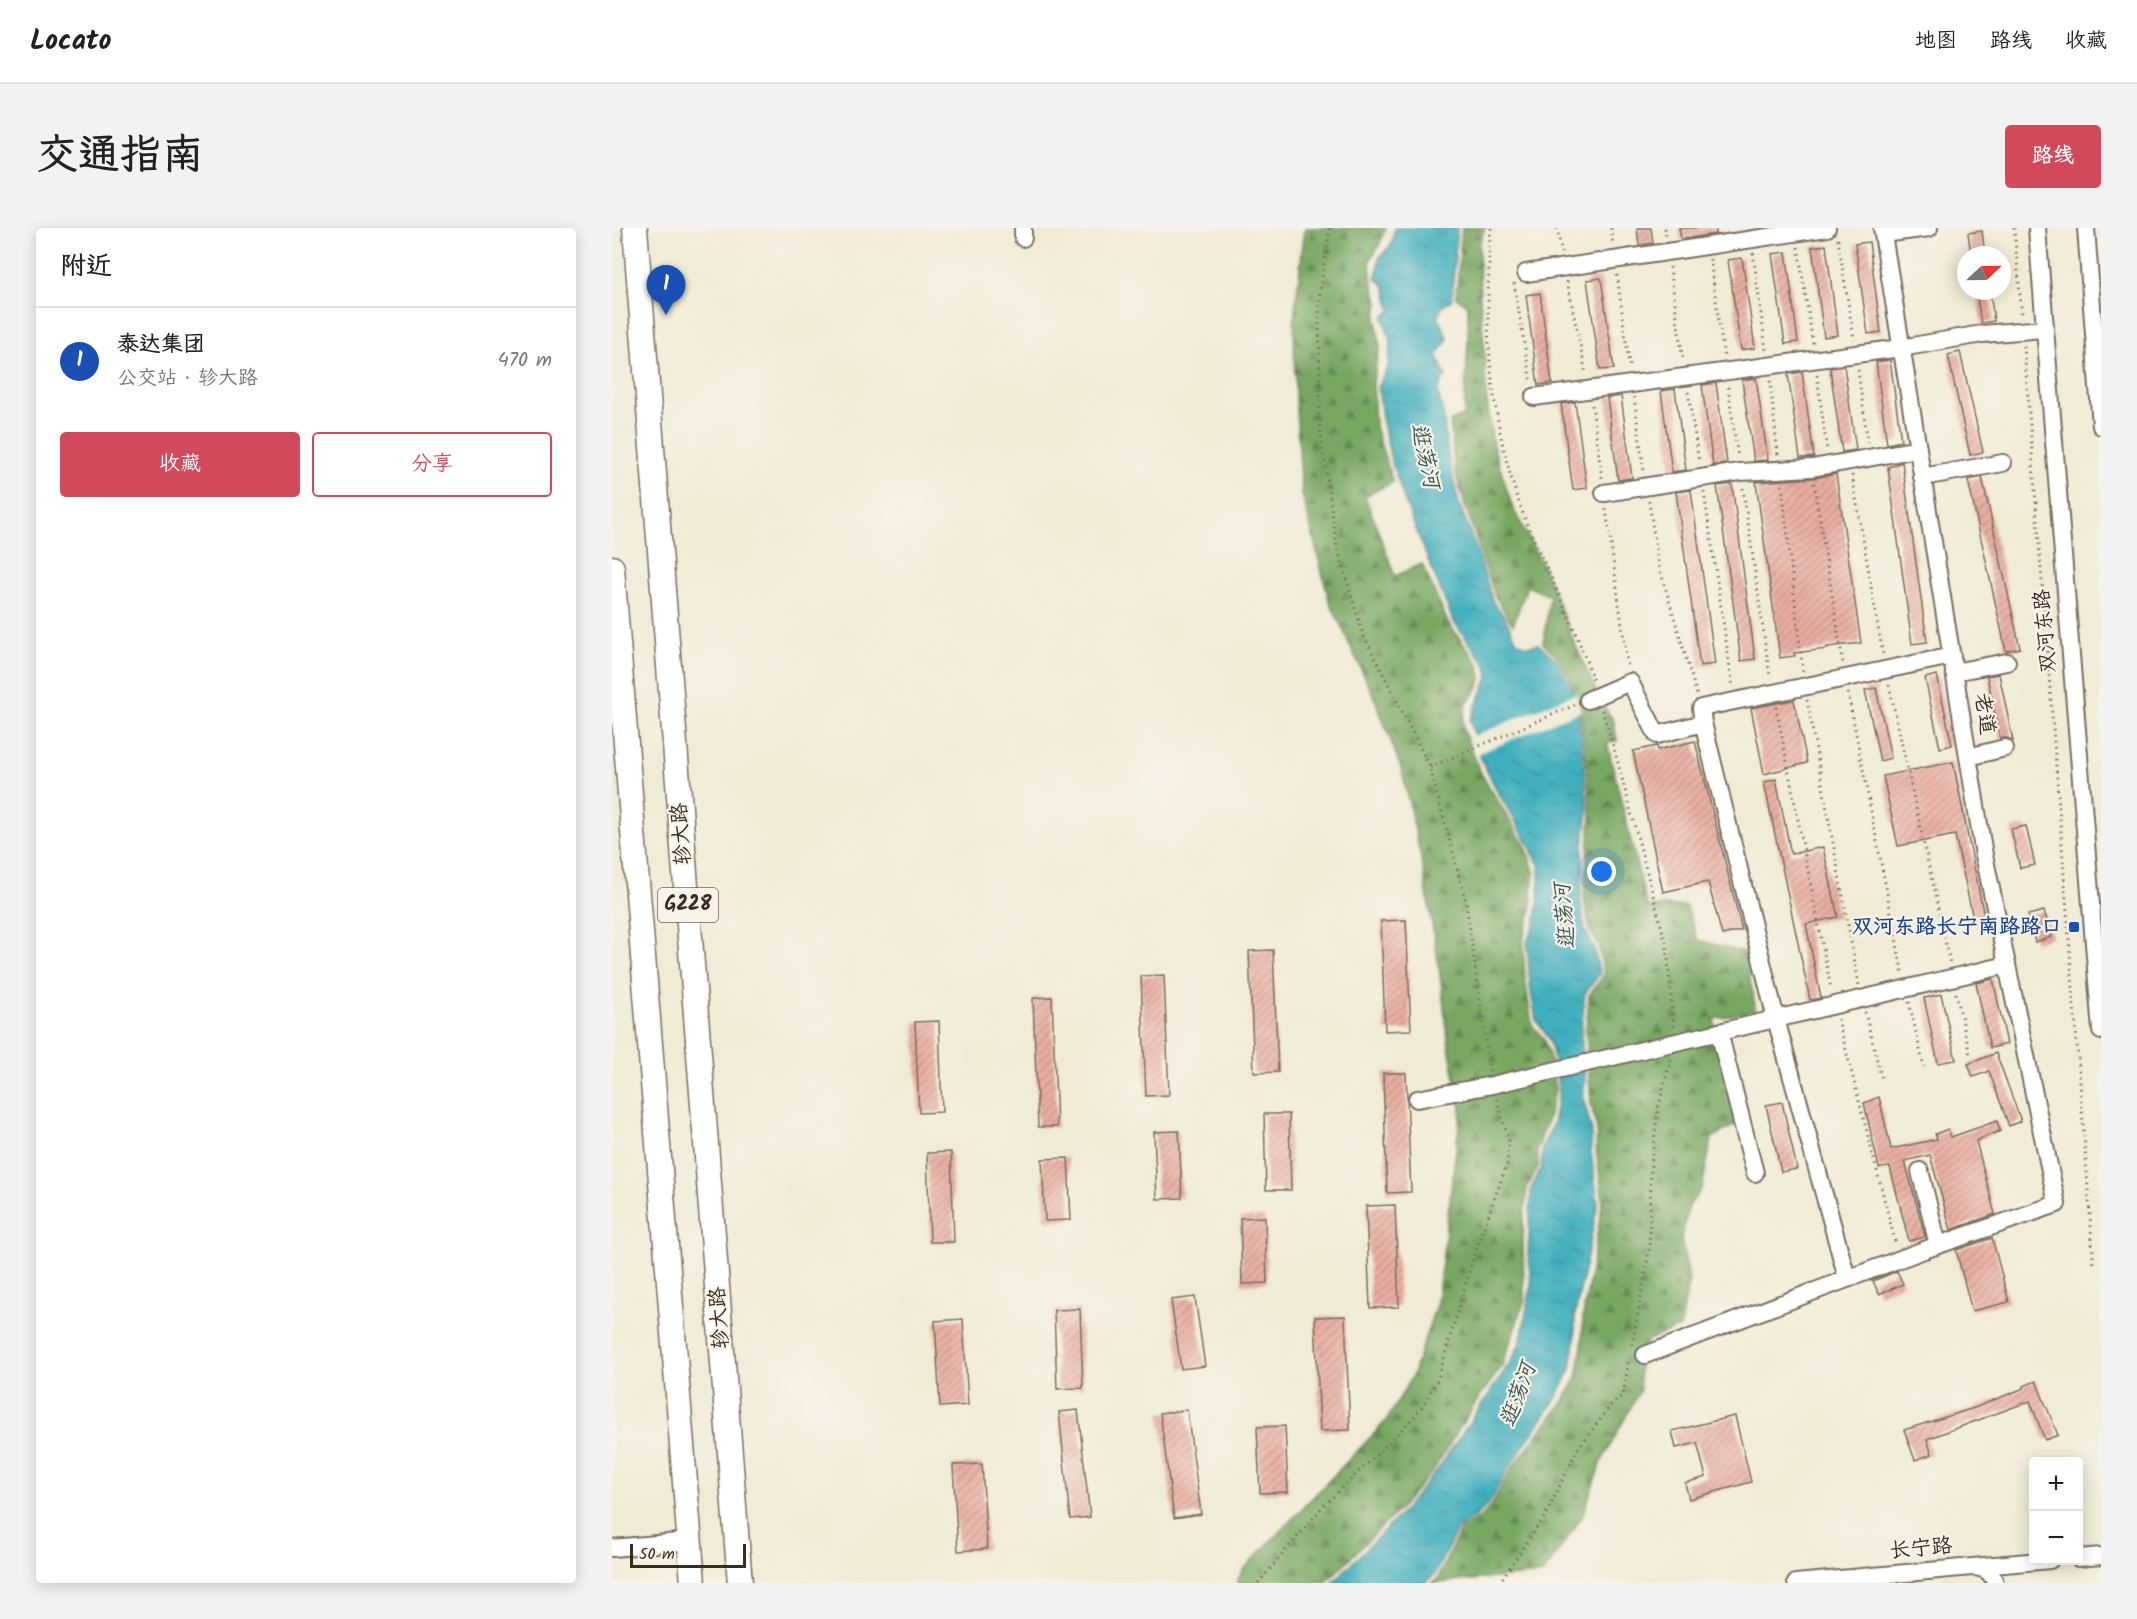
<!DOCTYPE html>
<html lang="zh">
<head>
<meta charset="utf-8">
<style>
  :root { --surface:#fff; --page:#f2f2f2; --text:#222; --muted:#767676; --line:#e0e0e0; --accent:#d1495b }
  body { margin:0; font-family:Kalam,"LXGW WenKai TC",sans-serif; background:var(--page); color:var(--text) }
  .controls { position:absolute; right:18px; bottom:18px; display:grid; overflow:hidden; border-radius:6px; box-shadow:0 3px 15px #0003 }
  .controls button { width:54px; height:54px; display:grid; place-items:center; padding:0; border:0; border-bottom:2px solid var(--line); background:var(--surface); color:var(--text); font:30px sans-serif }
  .compass { position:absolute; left:1345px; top:18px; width:54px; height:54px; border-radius:50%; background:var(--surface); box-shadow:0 3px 15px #0003; rotate:68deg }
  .scale { position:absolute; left:18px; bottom:15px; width:116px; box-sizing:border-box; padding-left:6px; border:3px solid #3b2a1e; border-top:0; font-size:16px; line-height:21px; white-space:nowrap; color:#3b2a1e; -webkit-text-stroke:4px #f7f3e8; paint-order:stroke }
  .you { position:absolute; left:990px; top:644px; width:21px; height:21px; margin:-15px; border:4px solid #fff; border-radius:50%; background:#1a73e8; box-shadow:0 0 0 9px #1a73e833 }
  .badge { display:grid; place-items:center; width:39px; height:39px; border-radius:50%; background:var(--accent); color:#fff; font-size:20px; font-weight:700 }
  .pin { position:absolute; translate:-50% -50px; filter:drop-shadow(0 2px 3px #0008) }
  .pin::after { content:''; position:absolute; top:32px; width:21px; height:18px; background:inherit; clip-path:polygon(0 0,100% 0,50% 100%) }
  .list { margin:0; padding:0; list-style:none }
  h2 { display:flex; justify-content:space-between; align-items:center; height:78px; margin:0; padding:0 24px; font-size:26px }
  h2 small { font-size:20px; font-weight:400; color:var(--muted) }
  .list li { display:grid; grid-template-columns:39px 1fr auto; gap:18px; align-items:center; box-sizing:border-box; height:108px; padding:0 24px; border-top:2px solid var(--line) }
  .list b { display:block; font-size:22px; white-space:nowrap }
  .list p { margin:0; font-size:20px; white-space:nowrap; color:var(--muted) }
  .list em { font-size:20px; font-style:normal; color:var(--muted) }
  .actions { display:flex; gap:12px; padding:18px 24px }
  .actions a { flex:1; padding:14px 0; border:2px solid var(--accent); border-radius:6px; text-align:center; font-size:21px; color:var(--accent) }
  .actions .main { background:var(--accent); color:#fff }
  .map { position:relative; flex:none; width:1489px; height:1355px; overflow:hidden; border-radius:6px }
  header { display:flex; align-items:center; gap:36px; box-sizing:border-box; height:84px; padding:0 30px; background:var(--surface); border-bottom:2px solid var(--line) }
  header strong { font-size:28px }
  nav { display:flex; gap:33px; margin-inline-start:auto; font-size:21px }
  .intro { display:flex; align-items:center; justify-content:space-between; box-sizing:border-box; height:144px; padding:0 36px }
  h1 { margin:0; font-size:42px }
  .button { padding:15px 27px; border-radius:6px; background:var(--accent); color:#fff; font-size:21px; font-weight:700 }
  main { display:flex; gap:36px; padding:0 36px }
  aside { flex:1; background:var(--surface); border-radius:6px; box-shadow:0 3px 15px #0003 }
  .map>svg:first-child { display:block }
</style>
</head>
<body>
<header>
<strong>Locato</strong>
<nav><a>地图</a><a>路线</a><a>收藏</a></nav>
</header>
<div class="intro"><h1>交通指南</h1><a class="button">路线</a></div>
<main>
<aside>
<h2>附近<small></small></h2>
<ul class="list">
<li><span class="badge" style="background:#1a4fb4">1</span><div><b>泰达集团</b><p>公交站 · 轸大路</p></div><em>470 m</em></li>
</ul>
<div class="actions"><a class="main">收藏</a><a>分享</a></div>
</aside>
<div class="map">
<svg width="1489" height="1355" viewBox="0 0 1489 1355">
  <defs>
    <pattern id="forest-firs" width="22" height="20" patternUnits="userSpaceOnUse" patternTransform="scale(1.5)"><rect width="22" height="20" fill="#78a762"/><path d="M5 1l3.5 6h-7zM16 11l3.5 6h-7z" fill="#648850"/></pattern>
    <pattern id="water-ripples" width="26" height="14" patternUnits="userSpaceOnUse" patternTransform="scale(1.5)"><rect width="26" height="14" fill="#41afbd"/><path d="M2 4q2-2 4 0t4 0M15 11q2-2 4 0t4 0" fill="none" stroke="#388f99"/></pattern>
    <pattern id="building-hatch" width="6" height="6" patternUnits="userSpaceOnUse" patternTransform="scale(1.5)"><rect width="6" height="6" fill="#eaaea2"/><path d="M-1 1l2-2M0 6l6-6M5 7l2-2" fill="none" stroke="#bf8e83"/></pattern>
  </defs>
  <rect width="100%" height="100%" fill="#f7f3e8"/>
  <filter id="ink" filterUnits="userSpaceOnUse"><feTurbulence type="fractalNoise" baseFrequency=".0167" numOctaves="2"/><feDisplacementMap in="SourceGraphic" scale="12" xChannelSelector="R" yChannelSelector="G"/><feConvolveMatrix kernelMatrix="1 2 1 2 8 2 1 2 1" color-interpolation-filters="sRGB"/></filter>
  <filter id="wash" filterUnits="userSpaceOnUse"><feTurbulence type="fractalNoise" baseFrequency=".008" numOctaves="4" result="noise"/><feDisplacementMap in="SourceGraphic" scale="24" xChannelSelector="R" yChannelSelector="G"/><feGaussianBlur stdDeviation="1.35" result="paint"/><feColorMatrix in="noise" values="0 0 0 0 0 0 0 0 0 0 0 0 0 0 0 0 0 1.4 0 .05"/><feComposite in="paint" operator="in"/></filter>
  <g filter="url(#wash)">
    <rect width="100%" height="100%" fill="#f0ebd5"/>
    <g fill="url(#forest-firs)" stroke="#5a6840" stroke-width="1.5">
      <polygon points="693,0 774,0 766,20 758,32 759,48 766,74 764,90 768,118 761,154 763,199 781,254 753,268 783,348 810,336 836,395 867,436 869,451 867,459 854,476 851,494 852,504 870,547 914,619 922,643 919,684 911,711 913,750 920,797 931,810 937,827 943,861 935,894 925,922 926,939 915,960 911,996 912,1074 890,1138 864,1174 822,1241 787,1282 713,1355 624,1355 631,1342 775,1192 801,1146 825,1074 849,881 837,819 827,739 810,635 790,543 763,471 717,372 690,266 683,167 682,89"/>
      <polygon points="850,0 873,0 867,17 868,70 872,116 874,165 881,217 900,278 930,336 960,409 989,474 1002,493 1005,513 995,515 1035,678 1074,678 1086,712 1133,725 1144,782 1102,791 1106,816 1126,895 1100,910 1090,960 1077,978 1069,1011 1077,1051 1068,1100 1036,1112 1027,1139 1028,1162 989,1235 970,1289 931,1346 820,1355 826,1350 848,1302 873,1285 882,1273 900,1240 951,1174 965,1150 970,1117 971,1088 991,972 984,921 985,901 979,877 974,802 977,767 992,747 986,716 978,703 972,670 979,588 970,490 959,452 945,428 931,415 938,368 915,358 901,397 883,368 852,274 843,243 838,193 852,188 856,112 856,78 844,69"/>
    </g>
    <polygon fill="url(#water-ripples)" stroke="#3e6c6e" stroke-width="1.5" points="783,0 845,0 840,71 829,80 826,89 836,111 825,128 834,148 828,156 826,164 832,189 833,206 838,237 847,275 867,328 881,374 893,389 905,414 915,418 926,416 944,431 959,457 968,491 976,584 971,618 970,655 968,670 973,702 981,717 988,746 973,765 969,805 973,853 971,869 980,903 979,923 986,975 963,1087 963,1112 959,1141 943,1172 898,1238 880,1271 871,1282 845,1302 823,1346 813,1355 720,1355 787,1288 826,1241 900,1132 909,1112 919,1057 916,1026 919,961 929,940 930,920 941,896 947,863 940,822 936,810 924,792 918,759 915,714 923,695 927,670 927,637 912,608 885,563 869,531 858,492 877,447 874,437 841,393 794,277 779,232 770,190 766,159 776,139 779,114 771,89 779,83 773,58 764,51 767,30 779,17"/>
    <polygon fill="#f0ebd5" points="964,465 969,483 865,526 860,509"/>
    <g id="blocks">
      <g fill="url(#building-hatch)">
        <polygon points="1025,0 1039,0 1041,15 1027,17"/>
        <polygon points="1067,0 1104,0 1104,6 1069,11"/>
        <polygon points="1370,3 1373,27 1359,27 1356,5"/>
        <polygon points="1257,14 1269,104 1256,106 1243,16"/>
        <polygon points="1214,17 1226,107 1212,109 1200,19"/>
        <polygon points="1174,24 1186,114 1173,116 1160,26"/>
        <polygon points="1130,30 1143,120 1129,122 1116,32"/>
        <polygon points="989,50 1002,141 988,142 975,52"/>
        <polygon points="1364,63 1378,63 1382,93 1369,95"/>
        <polygon points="928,65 940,155 926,157 914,67"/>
        <polygon points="1348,124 1371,224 1358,227 1336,127"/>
        <polygon points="1278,132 1289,213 1275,216 1264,134"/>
        <polygon points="1232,138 1244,222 1230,224 1218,140"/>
        <polygon points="1190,144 1202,229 1188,230 1176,146"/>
        <polygon points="1144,150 1156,232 1142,233 1130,152"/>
        <polygon points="1104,155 1115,235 1101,238 1090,157"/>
        <polygon points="1063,161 1074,242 1060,244 1049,163"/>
        <polygon points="1009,168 1020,250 1006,252 995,170"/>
        <polygon points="963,174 975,260 961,262 949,176"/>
        <polygon points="1290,234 1315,414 1300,416 1276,239"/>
        <polygon points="1224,246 1249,415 1215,419 1216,421 1182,425 1183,428 1168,430 1144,254 1201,250"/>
        <polygon points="1370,249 1408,420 1394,423 1356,252"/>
        <polygon points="1120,256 1143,431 1129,433 1105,258"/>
        <polygon points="1079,262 1103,436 1088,438 1064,264"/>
        <polygon points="1387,446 1401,513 1395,510 1388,510 1375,448"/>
        <polygon points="1325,447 1340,517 1328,520 1313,450"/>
        <polygon points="1264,460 1279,530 1268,533 1253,462"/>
        <polygon points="1182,472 1195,535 1152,546 1139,480"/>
        <polygon points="1083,513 1130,702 1110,707 1096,654 1051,664 1021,523 1045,518 1046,522"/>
        <polygon points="1341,534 1373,693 1362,695 1343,607 1286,618 1271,548"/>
        <polygon points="1164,551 1179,626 1211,619 1226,689 1194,696 1209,770 1198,772 1152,554"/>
        <polygon points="1414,598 1423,637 1408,640 1399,601"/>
        <polygon points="1432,683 1440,709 1423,714 1416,687"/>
        <polygon points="794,692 799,802 773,803 769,693"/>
        <polygon points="661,722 666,844 642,845 637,723"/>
        <polygon points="552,747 557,867 534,868 529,748"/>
        <polygon points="1381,751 1395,816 1378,820 1364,755"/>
        <polygon points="1329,766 1344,832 1326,835 1312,770"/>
        <polygon points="440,769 445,899 426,899 421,770"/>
        <polygon points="327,793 330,884 307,885 303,794"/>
        <polygon points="1384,825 1409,893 1397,898 1377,843 1361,849 1356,836"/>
        <polygon points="771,845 794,845 799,964 775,965"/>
        <polygon points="1267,869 1279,921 1325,911 1323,906 1336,901 1339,909 1385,893 1388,903 1364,913 1383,986 1339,1002 1318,927 1293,933 1313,1009 1297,1013 1278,939 1267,940 1252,875"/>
        <polygon points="1170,874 1185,941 1169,944 1154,877"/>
        <polygon points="652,886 677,886 679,962 654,962"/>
        <polygon points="567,903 570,970 545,971 542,904"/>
        <polygon points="339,924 342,1014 318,1014 315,925"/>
        <polygon points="456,930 459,992 433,993 430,931"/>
        <polygon points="783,977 787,1079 758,1080 754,978"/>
        <polygon points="653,989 655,1055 630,1056 628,990"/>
        <polygon points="1380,1010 1397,1074 1360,1083 1344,1022"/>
        <polygon points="1285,1043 1291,1056 1267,1066 1261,1053"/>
        <polygon points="583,1069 593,1138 569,1141 559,1072"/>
        <polygon points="468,1081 471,1160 445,1161 442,1082"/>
        <polygon points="733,1088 738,1202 708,1203 703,1089"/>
        <polygon points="351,1091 356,1177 328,1179 323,1093"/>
        <polygon points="1424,1153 1446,1207 1433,1212 1418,1173 1315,1211 1320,1226 1303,1232 1292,1202 1362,1180 1412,1160 1412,1158"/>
        <polygon points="466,1182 478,1289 458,1291 447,1184"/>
        <polygon points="575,1182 589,1286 562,1290 548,1185"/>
        <polygon points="1123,1188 1139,1254 1077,1271 1073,1255 1094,1249 1085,1215 1064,1220 1060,1203"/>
        <polygon points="673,1198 676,1264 648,1265 645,1199"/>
        <polygon points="370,1236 375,1321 346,1323 341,1237"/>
      </g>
    </g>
  </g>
  <g filter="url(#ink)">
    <use href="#blocks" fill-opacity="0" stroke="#7a6e5e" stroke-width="1.5"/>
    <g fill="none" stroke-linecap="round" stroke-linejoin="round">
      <g stroke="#7a6e5e" stroke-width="20">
        <g id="minor">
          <polyline points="411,0 411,10"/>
          <polyline points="1425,0 1489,803"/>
          <polyline points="1474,0 1489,198"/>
          <polyline points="1271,6 1317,0"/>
          <polyline points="914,45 1215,0"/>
          <polyline points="922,169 1289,120 1370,106 1432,101"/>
          <polyline points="1310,249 1391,235"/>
          <polyline points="992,265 1128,244 1200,240 1306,221"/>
          <polyline points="1342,444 1395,434"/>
          <polyline points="976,472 1018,454 1045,507 1091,495 1164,791 1235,1050"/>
          <polyline points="1091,495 1089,480 1340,428"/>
          <polyline points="1356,529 1393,520"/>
          <polyline points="1107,804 1143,945"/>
          <polyline points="805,871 880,857 1395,737"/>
          <polyline points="1308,943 1326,1017"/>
          <polyline points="1033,1127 1312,1022 1445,976 1372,627 1270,0"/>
          <polyline points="0,1320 78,1313"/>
          <polyline points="1466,1330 1489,1328"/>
          <path d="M1362 1339C1373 1340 1380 1344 1383 1355"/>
          <polyline points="1184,1355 1438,1332"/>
        </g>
      </g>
      <g stroke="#7a6e5e" stroke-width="27">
        <g id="highway">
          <polyline points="23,0 128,1355"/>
          <polyline points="0,340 81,1355"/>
        </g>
      </g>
      <g stroke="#7a6e5e" stroke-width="3" stroke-dasharray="1.5 4.5" stroke-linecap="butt">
        <polyline points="718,0 707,70 708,202 725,319 751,406 818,539 854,674 878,843"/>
        <path d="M879 0C877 13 877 27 877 41 872 127 884 221 917 301 939 352 965 401 981 453"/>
        <polyline points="945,0 950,26"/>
        <polyline points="999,0 1001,17"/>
        <polyline points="1053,0 1054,9"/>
        <polyline points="1402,0 1410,88"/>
        <polyline points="1226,11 1242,112"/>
        <polyline points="1186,19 1201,116"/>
        <polyline points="1141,25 1154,122"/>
        <polyline points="1098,31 1112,129"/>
        <polyline points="1058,39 1071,133"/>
        <polyline points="1005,47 1018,142"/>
        <polyline points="955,53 974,146"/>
        <polyline points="902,55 919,155"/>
        <polyline points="1412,118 1482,1039"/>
        <polyline points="1246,142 1256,216"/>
        <polyline points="1205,147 1215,223"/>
        <polyline points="1158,153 1166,227"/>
        <polyline points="1116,159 1126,230"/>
        <polyline points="1076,164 1087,234"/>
        <polyline points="1022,169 1032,243"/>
        <polyline points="980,177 990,250"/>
        <polyline points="1240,247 1271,427"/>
        <polyline points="1202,255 1231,435"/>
        <polyline points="1170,257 1191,444"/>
        <polyline points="1131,260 1158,449"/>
        <polyline points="1092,264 1121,460"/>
        <polyline points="1037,273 1046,335 1085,467"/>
        <polyline points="994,281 1016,440"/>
        <polyline points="1277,457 1338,735"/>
        <polyline points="1236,465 1291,747"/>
        <polyline points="1195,472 1247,757"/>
        <polyline points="1164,479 1219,761"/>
        <polyline points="990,482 1003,524 1055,720 1062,800"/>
        <polyline points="818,539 963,477"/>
        <polyline points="1344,765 1358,827"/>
        <polyline points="1297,774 1312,839"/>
        <polyline points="1253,784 1270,852"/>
        <polyline points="1226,791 1284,1017"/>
        <polyline points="1020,1117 1037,1024 1039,936 1046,881 1059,830"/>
        <polyline points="646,1355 712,1277 777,1215 808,1182 826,1151 861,1030 895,936 897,913 884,870"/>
        <polyline points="887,1355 933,1288 965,1222 999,1177 1011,1167 1017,1132"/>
      </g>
      <use href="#minor" stroke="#fff" stroke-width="16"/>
      <use href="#highway" stroke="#fff" stroke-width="24"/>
    </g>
  </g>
  <rect fill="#1a4fb4" stroke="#f7f3e8" stroke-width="2" x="1456" y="693" width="12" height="12" rx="3"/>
  <g text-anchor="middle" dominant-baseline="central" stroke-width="4.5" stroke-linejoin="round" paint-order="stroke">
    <rect fill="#f7f3e8" stroke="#73665b" stroke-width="1.5" x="46" y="660" width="60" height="34" rx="4.5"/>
    <g font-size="20" font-weight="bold" fill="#3b2a1e">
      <text x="76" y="677">G228</text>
    </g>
    <g font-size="21" fill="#3b2a1e" stroke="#f7f3e8">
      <text transform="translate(1434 403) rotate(-95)">双河东路</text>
      <text transform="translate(1372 486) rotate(81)">老道</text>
      <text transform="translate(70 606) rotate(-94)">轸大路</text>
      <text transform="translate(108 1090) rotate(-94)">轸大路</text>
      <text transform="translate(1309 1321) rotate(-5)">长宁路</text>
    </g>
    <g font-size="21" font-weight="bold" fill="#164399" stroke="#f7f3e8" text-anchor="end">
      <text x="1450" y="699">双河东路长宁南路路口</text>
    </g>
    <g font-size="22" font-style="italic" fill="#3d5956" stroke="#f7f3e8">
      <text transform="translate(812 228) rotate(78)">逛荡河</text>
      <text transform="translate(954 688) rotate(-95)">逛荡河</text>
      <text transform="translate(907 1167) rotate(-70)">逛荡河</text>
    </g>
  </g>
</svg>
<div class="controls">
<button>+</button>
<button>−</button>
</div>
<svg class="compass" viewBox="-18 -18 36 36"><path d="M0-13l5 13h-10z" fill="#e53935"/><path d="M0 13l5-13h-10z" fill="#767676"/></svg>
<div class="scale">50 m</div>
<div class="you"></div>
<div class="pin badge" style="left:54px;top:87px;background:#1a4fb4">1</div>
</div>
</main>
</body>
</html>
